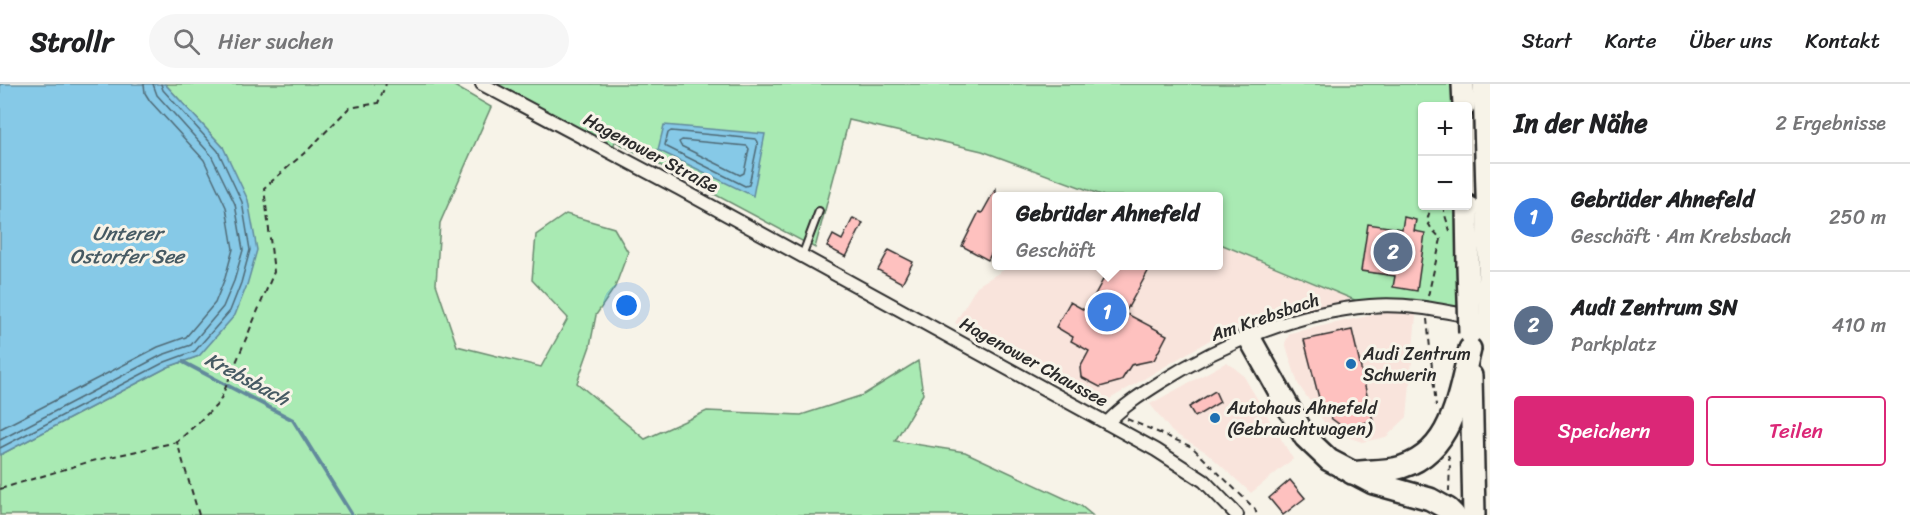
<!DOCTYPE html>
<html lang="de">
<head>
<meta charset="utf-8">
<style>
  :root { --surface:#fff; --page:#f6f6f6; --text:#202124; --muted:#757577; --line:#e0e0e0; --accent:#db2777 }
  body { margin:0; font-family:Sriracha,sans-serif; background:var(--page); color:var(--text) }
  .controls { position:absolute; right:18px; top:18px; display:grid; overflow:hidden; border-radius:6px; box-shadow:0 2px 4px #0004 }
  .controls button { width:54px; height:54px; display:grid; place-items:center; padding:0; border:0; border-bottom:2px solid var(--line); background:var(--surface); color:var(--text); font:30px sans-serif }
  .you { position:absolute; left:627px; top:222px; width:21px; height:21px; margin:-15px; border:4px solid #fff; border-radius:50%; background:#1a73e8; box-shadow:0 0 0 9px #1a73e833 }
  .badge { display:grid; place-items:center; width:39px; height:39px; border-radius:50%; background:var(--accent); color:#fff; font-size:20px; font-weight:700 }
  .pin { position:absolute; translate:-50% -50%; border:3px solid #fff; box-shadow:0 2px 6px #0006 }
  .popup { position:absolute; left:992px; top:108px; width:231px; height:78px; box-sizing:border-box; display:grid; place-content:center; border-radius:6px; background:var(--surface); filter:drop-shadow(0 2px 4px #0005); font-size:20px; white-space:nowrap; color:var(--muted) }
  .popup b { font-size:22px; color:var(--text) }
  .popup::after { content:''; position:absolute; left:50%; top:100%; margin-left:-12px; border:12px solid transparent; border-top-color:var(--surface) }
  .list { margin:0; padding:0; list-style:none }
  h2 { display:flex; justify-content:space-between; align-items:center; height:78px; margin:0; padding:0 24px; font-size:26px }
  h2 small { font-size:20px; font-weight:400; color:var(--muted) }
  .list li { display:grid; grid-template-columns:39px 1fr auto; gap:18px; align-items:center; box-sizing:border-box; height:108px; padding:0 24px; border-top:2px solid var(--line) }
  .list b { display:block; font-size:22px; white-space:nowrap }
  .list p { margin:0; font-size:20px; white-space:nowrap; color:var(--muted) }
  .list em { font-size:20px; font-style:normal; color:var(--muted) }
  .actions { display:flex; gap:12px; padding:18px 24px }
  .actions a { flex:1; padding:14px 0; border:2px solid var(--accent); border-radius:6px; text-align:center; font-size:21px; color:var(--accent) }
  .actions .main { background:var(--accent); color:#fff }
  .icon { flex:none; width:33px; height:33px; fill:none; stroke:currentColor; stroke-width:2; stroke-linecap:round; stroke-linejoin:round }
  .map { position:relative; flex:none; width:1490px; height:431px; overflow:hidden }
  header { display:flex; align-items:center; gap:36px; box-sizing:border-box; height:84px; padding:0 30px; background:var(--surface); border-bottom:2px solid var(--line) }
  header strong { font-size:28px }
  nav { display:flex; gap:33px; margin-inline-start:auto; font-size:21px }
  .search { width:420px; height:54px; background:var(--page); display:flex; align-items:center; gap:15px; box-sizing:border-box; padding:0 21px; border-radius:33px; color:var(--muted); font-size:22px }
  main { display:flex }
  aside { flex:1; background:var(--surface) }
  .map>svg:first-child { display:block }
</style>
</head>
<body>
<header>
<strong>Strollr</strong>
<div class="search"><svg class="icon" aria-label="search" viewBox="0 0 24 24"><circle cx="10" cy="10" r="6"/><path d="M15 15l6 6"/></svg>Hier suchen</div>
<nav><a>Start</a><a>Karte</a><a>Über uns</a><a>Kontakt</a></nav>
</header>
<main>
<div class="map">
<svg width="1490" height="431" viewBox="0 0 1490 431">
  <rect width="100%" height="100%" fill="#f7f3e8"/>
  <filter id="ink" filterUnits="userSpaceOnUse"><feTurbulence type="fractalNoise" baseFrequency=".0167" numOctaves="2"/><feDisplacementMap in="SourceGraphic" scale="12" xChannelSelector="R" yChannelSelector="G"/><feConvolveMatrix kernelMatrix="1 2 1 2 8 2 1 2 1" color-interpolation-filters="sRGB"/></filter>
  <g filter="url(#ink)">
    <g fill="#f9e4dc">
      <polygon points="1218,159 1352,215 1232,243 1103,319 955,239 977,202 1010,182 1218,182"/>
      <polygon points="1386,228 1416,231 1407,333 1386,353 1362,358 1330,347 1298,300 1285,259 1290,249"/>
      <polygon points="1227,278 1243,291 1293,375 1251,409 1206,368 1172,348 1150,320"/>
    </g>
    <g fill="#a9eab3" stroke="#6a8a6f" stroke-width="1.5">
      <polygon points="165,0 451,0 491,23 440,139 436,200 457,262 541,283 568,234 532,196 536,151 566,130 614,144 628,168 615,203 596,231 590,262 577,299 645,355 707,327 801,331 863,311 918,277 923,310 895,357 965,368 1081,422 1092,431 0,431 0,371 168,283 199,272 223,63"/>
      <polygon points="499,0 1463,0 1464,22 1422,22 1422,122 1467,122 1469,228 1369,222 1218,159 1218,112 1104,112 982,67 849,36 815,164 615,57 612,69 496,7"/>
    </g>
    <g fill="#86c9e7" stroke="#628a9c" stroke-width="1.5">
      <polygon points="0,0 165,0 223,63 248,116 257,166 247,201 235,231 199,272 168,283 0,371"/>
      <polygon points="664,41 765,50 753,112 658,66"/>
    </g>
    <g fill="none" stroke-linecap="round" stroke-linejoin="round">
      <g stroke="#4f6a76" stroke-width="1.5">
        <polygon points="671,47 756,55 758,58 749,101 745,102 667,63 665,61 668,49"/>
        <polygon points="682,56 747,62 749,65 744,89 740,91 681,62 679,58"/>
        <polyline points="0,345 158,263 186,253 215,219 225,194 233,165 226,123 204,76 150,17 145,9 144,0"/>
        <polyline points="0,356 162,271 191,261 223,223 234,197 243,166 235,120 211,71 157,11 153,0"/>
        <polyline points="0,364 165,278 195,267 230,227 241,199 250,166 242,118 218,67 163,6 161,0"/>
      </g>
      <polyline stroke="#628a9c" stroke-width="4" points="183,278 293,336 352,431"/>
    </g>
    <g fill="#fec1bf" stroke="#2b2b2b" stroke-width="1.5">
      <polygon points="996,104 996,160 988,176 962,162 979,128 982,129"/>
      <polygon points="1404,133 1416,136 1414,147 1425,149 1417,207 1393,203 1395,192 1361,187 1368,140 1402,145"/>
      <polygon points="853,134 863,139 846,173 827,163 833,151 842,156"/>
      <polygon points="889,166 913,178 902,199 878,186"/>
      <polygon points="1089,182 1151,182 1125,229 1167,251 1154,276 1131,281 1121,297 1100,303 1081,293 1080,284 1089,267 1071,257 1073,253 1056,243 1070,218 1086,227 1105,192"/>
      <polygon points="1352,246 1373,337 1343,343 1332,335 1319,314 1304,256"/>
      <polygon points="1215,307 1220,318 1195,333 1189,323"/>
      <polygon points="1290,396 1305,414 1283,431 1269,414"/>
    </g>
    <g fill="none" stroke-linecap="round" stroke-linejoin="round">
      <g stroke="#2b2b2b" stroke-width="10">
        <polyline id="service" points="802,172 819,127"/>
      </g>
      <g stroke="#2b2b2b" stroke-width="16">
        <g id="minor">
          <polyline points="482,0 680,105 1156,366 1204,397 1237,431"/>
          <path d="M1107 339C1123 322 1142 310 1161 298 1223 259 1297 228 1370 222 1406 219 1439 226 1474 233"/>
        </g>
      </g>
      <g stroke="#2b2b2b" stroke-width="26">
        <g id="trunk">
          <polyline points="1463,0 1464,22"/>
          <polyline points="1484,0 1489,181"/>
          <polyline points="1467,122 1468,181"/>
          <polyline points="1249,253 1305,353 1329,376 1373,399 1430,415 1448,425 1454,431"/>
          <polyline points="1471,292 1474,431"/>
          <path d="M1352 389C1366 387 1380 387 1394 385 1452 373 1458 313 1470 265"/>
        </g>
      </g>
      <g stroke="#2b2b2b" stroke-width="2" stroke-dasharray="6 4.5" stroke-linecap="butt">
        <polyline points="1444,122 1444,128 1450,147"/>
        <polyline points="1428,212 1441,155 1431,144 1427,137 1431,122"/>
        <polyline points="1427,235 1436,322"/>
        <polyline points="1127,335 1192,363 1255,425 1257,431"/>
        <polyline points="1448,371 1450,378 1449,407"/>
        <polyline points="0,405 88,378 177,358"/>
        <polyline points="199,431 177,358 219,319 274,188 264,104 309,65 349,24 378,19 386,0"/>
      </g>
      <use href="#service" stroke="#f7f3e8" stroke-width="6"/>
      <use href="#minor" stroke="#f7f3e8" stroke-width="12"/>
      <use href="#trunk" stroke="#f7f3e8" stroke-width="21"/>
      <g stroke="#2b2b2b" stroke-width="26" stroke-linecap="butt">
        <g id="trunk-bridge">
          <polyline points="1468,181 1470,249"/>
          <polyline points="1489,181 1490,252"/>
        </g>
      </g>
      <use href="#trunk-bridge" stroke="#f7f3e8" stroke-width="21"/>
    </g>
  </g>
  <g fill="#1f6fb2" stroke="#f7f3e8" stroke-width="2">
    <circle cx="1351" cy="280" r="6"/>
    <circle cx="1215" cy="334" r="6"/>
  </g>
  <g text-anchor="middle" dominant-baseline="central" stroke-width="6" stroke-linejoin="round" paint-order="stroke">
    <g font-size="18" fill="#2b2b2b" stroke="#f7f3e8">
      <text transform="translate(651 69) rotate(28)">Hagenower Straße</text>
      <text transform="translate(1265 233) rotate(-19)">Am Krebsbach</text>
      <text transform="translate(1034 278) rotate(29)">Hagenower Chaussee</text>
    </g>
    <g font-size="18" fill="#2b2b2b" stroke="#f7f3e8" text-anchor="start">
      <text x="1363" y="270">Audi Zentrum<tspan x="1363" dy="21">Schwerin</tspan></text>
      <text x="1227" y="324">Autohaus Ahnefeld<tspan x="1227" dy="21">(Gebrauchtwagen)</tspan></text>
    </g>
    <g font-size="20" font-style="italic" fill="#465a63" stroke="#f7f3e8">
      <text x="127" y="149">Unterer<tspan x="127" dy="23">Ostorfer See</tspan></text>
      <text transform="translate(247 295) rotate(28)">Krebsbach</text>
    </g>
  </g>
</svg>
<div class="controls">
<button>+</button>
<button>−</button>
</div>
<div class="you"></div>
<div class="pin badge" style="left:1107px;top:228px;background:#3f7fe0">1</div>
<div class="popup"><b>Gebrüder Ahnefeld</b>Geschäft</div>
<div class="pin badge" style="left:1393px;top:168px;background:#5c6f8a">2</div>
</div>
<aside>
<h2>In der Nähe<small>2 Ergebnisse</small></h2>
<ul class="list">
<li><span class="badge" style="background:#3f7fe0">1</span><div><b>Gebrüder Ahnefeld</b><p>Geschäft · Am Krebsbach</p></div><em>250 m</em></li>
<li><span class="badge" style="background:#5c6f8a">2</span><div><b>Audi Zentrum SN</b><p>Parkplatz</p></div><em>410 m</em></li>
</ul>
<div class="actions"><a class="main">Speichern</a><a>Teilen</a></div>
</aside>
</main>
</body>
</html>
